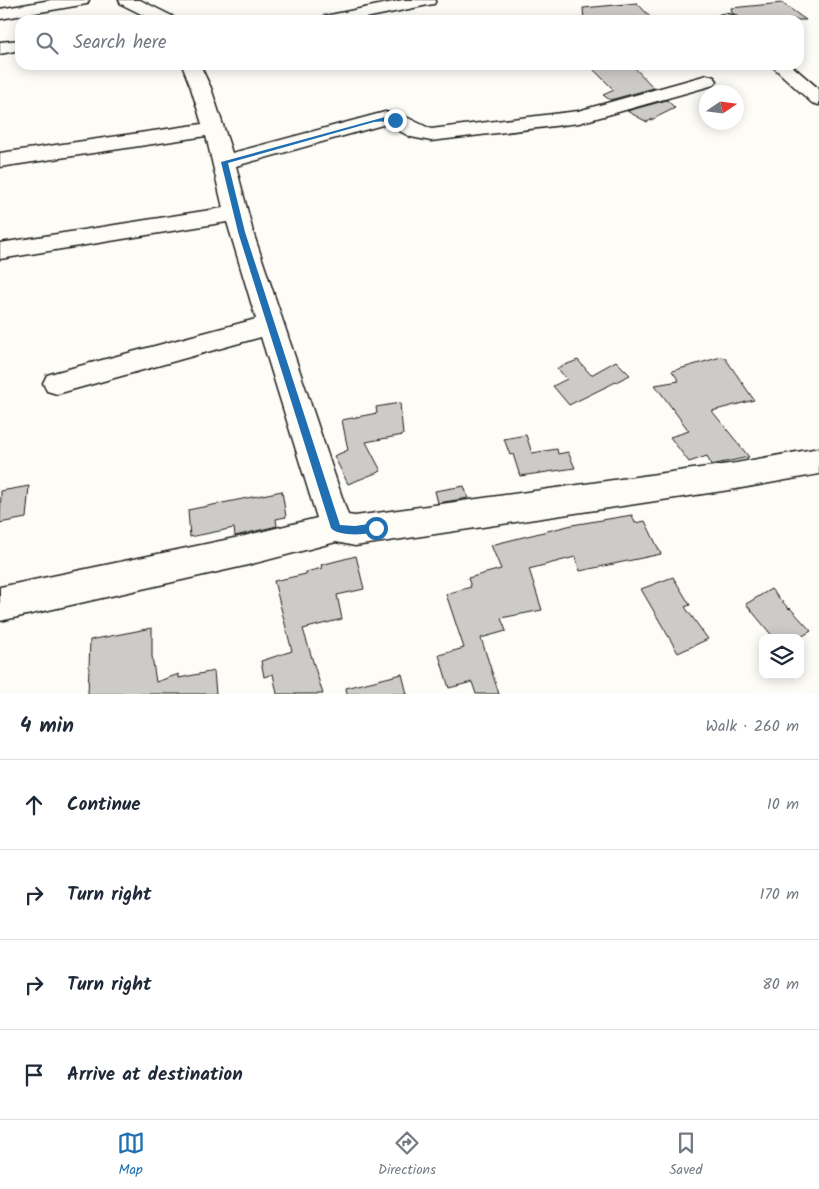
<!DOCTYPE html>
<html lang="en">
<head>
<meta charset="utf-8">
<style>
  :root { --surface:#fff; --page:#f6f6f7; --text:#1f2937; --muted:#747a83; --line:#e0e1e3; --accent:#1f6fb2 }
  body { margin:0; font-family:Kalam,sans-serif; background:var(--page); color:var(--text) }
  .controls { position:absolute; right:15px; bottom:15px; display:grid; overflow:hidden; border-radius:10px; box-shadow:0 2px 12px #0003 }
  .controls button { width:45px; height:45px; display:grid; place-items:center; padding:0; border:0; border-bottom:1px solid var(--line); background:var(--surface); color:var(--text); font:25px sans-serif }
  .compass { position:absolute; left:699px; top:85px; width:45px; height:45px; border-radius:50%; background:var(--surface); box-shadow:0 2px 12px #0003; rotate:77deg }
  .stop { position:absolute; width:15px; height:15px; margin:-11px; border:4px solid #1f6fb2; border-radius:50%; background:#fff }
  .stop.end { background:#1f6fb2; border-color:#fff; box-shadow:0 1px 5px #0008 }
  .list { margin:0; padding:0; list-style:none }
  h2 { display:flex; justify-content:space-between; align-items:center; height:65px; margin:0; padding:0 20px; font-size:21px }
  h2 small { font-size:16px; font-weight:400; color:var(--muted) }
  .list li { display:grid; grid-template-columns:32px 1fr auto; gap:15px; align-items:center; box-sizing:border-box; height:90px; padding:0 20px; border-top:1px solid var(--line) }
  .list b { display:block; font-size:19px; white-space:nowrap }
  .list em { font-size:16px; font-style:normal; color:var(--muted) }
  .icon { flex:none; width:28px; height:28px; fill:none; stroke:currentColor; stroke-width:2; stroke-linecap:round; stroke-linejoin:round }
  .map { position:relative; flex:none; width:819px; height:694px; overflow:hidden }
  .search { position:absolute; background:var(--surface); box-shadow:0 2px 12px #0003; left:15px; right:15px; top:15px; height:55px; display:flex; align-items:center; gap:12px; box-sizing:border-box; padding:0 18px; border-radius:15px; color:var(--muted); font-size:19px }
  .sheet { height:425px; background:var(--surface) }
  nav { display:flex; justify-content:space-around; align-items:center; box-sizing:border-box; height:70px; border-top:1px solid var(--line); background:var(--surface); font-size:14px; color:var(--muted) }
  nav a { display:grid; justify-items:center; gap:2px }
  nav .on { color:var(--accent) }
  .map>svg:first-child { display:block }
</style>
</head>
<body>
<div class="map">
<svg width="819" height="694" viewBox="0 0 819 694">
  <rect width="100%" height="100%" fill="#fdfcf7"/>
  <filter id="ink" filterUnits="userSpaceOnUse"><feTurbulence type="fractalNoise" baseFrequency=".02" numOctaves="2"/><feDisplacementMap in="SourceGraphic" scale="10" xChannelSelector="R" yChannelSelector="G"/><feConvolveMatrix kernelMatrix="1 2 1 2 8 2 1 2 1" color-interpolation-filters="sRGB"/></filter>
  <g filter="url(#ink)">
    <g fill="#cccbc8" stroke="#1c1c1c">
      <polygon points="637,3 653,20 584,20 583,8"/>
      <polygon points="782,3 806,20 739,20 736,15 732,13 731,8"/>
      <polygon points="589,65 632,65 654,88 610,100 603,95 614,90"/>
      <polygon points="667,100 675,108 647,122 627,111"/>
      <polygon points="721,357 725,358 754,400 712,411 749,457 711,465 707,456 689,462 670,437 689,431 655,385 679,381 672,371"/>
      <polygon points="578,360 591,375 616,361 630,375 569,405 553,386 567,379 557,368"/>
      <polygon points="400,403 403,435 366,442 381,471 348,484 334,456 348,450 342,420 377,413 376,407"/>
      <polygon points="526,435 532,453 557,449 558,454 568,452 575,468 520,476 513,454 510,455 504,439"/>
      <polygon points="29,486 26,518 0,523 1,491"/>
      <polygon points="464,486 468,498 438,503 435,491"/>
      <polygon points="282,491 286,517 276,519 277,526 235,536 234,528 190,537 188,510"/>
      <polygon points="632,515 635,523 645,521 661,554 580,571 575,557 529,569 542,610 501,618 506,631 481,638 499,694 476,694 472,682 449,688 439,655 464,648 446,594 471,587 468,578 501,569 491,545 572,525"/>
      <polygon points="356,556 364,589 337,595 342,619 303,629 323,694 277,694 273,674 264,677 261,661 292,651 274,581 306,574 306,572 322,568 321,565"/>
      <polygon points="673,577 690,605 685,607 708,639 678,653 641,589"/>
      <polygon points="771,589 789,609 790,608 811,631 799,638 774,638 746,604"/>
      <polygon points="152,628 152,656 156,682 179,674 179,678 214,671 216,694 88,694 90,640"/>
      <polygon points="402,674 407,694 347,694 346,688"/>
    </g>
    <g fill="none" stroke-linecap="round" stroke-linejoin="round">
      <g stroke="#1c1c1c" stroke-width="3">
        <g id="minor">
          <polygon points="51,0 89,0 87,4 81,5 0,19 0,9"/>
          <polygon points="119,0 140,0 172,16 175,20 153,20 121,4"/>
          <polygon points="403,0 436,0 434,4 428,5 356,20 321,20 324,16 330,15"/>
          <polygon points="726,14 734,16 737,20 717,19 720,15"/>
          <polygon points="20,40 20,50 0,54 0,42"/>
          <polygon points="182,65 200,65 211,88 232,153 385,112 404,116 431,129 578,111 707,75 714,77 717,81 714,85 579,123 431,141 411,137 386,124 236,166 253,232 348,515 355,516 736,463 819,448 819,474 736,489 355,546 336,542 244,566 0,621 0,587 244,536 317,518 261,337 57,394 47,391 43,383 47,375 57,372 256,319 227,222 0,259 0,243 223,208 206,136 0,167 0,153 202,124 191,88"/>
          <polygon points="771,65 791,65 819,89 819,105 812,103"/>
        </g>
      </g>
      <use href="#minor" fill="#fdfcf7" fill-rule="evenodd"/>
    </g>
  </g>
  <path fill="#1f6fb2" d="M385 117 398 120C394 122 381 121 374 122L228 163 245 232 340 525 355 526 376 523 381 528C375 536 337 537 331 528L238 232 221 162Z"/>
</svg>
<div class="controls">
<button><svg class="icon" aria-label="layers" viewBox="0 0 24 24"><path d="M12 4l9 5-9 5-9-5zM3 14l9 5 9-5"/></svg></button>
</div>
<svg class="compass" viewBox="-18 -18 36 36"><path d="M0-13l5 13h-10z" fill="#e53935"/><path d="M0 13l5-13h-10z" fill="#747a83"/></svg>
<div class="stop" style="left:376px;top:528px"></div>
<div class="stop end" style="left:395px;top:120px"></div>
<div class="search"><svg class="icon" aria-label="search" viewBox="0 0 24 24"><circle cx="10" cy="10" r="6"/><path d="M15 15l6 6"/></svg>Search here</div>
</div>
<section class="sheet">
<h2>4 min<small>Walk · 260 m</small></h2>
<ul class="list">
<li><svg class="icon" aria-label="ahead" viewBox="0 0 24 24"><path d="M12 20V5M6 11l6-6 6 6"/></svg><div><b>Continue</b></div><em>10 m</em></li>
<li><svg class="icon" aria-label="right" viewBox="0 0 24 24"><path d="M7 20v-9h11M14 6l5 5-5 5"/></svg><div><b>Turn right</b></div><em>170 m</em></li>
<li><svg class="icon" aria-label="right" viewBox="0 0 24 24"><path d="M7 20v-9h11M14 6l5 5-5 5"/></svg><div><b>Turn right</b></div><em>80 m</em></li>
<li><svg class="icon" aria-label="arrive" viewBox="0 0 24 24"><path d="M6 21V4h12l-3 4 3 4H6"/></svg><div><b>Arrive at destination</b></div></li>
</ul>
</section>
<nav>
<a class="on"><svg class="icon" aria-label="map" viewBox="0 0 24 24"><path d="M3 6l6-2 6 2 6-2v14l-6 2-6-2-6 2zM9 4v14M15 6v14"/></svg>Map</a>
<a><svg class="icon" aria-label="directions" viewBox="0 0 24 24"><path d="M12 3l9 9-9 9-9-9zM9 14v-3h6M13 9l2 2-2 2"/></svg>Directions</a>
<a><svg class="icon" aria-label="saved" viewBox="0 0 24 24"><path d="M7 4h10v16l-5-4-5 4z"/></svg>Saved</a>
</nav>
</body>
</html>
